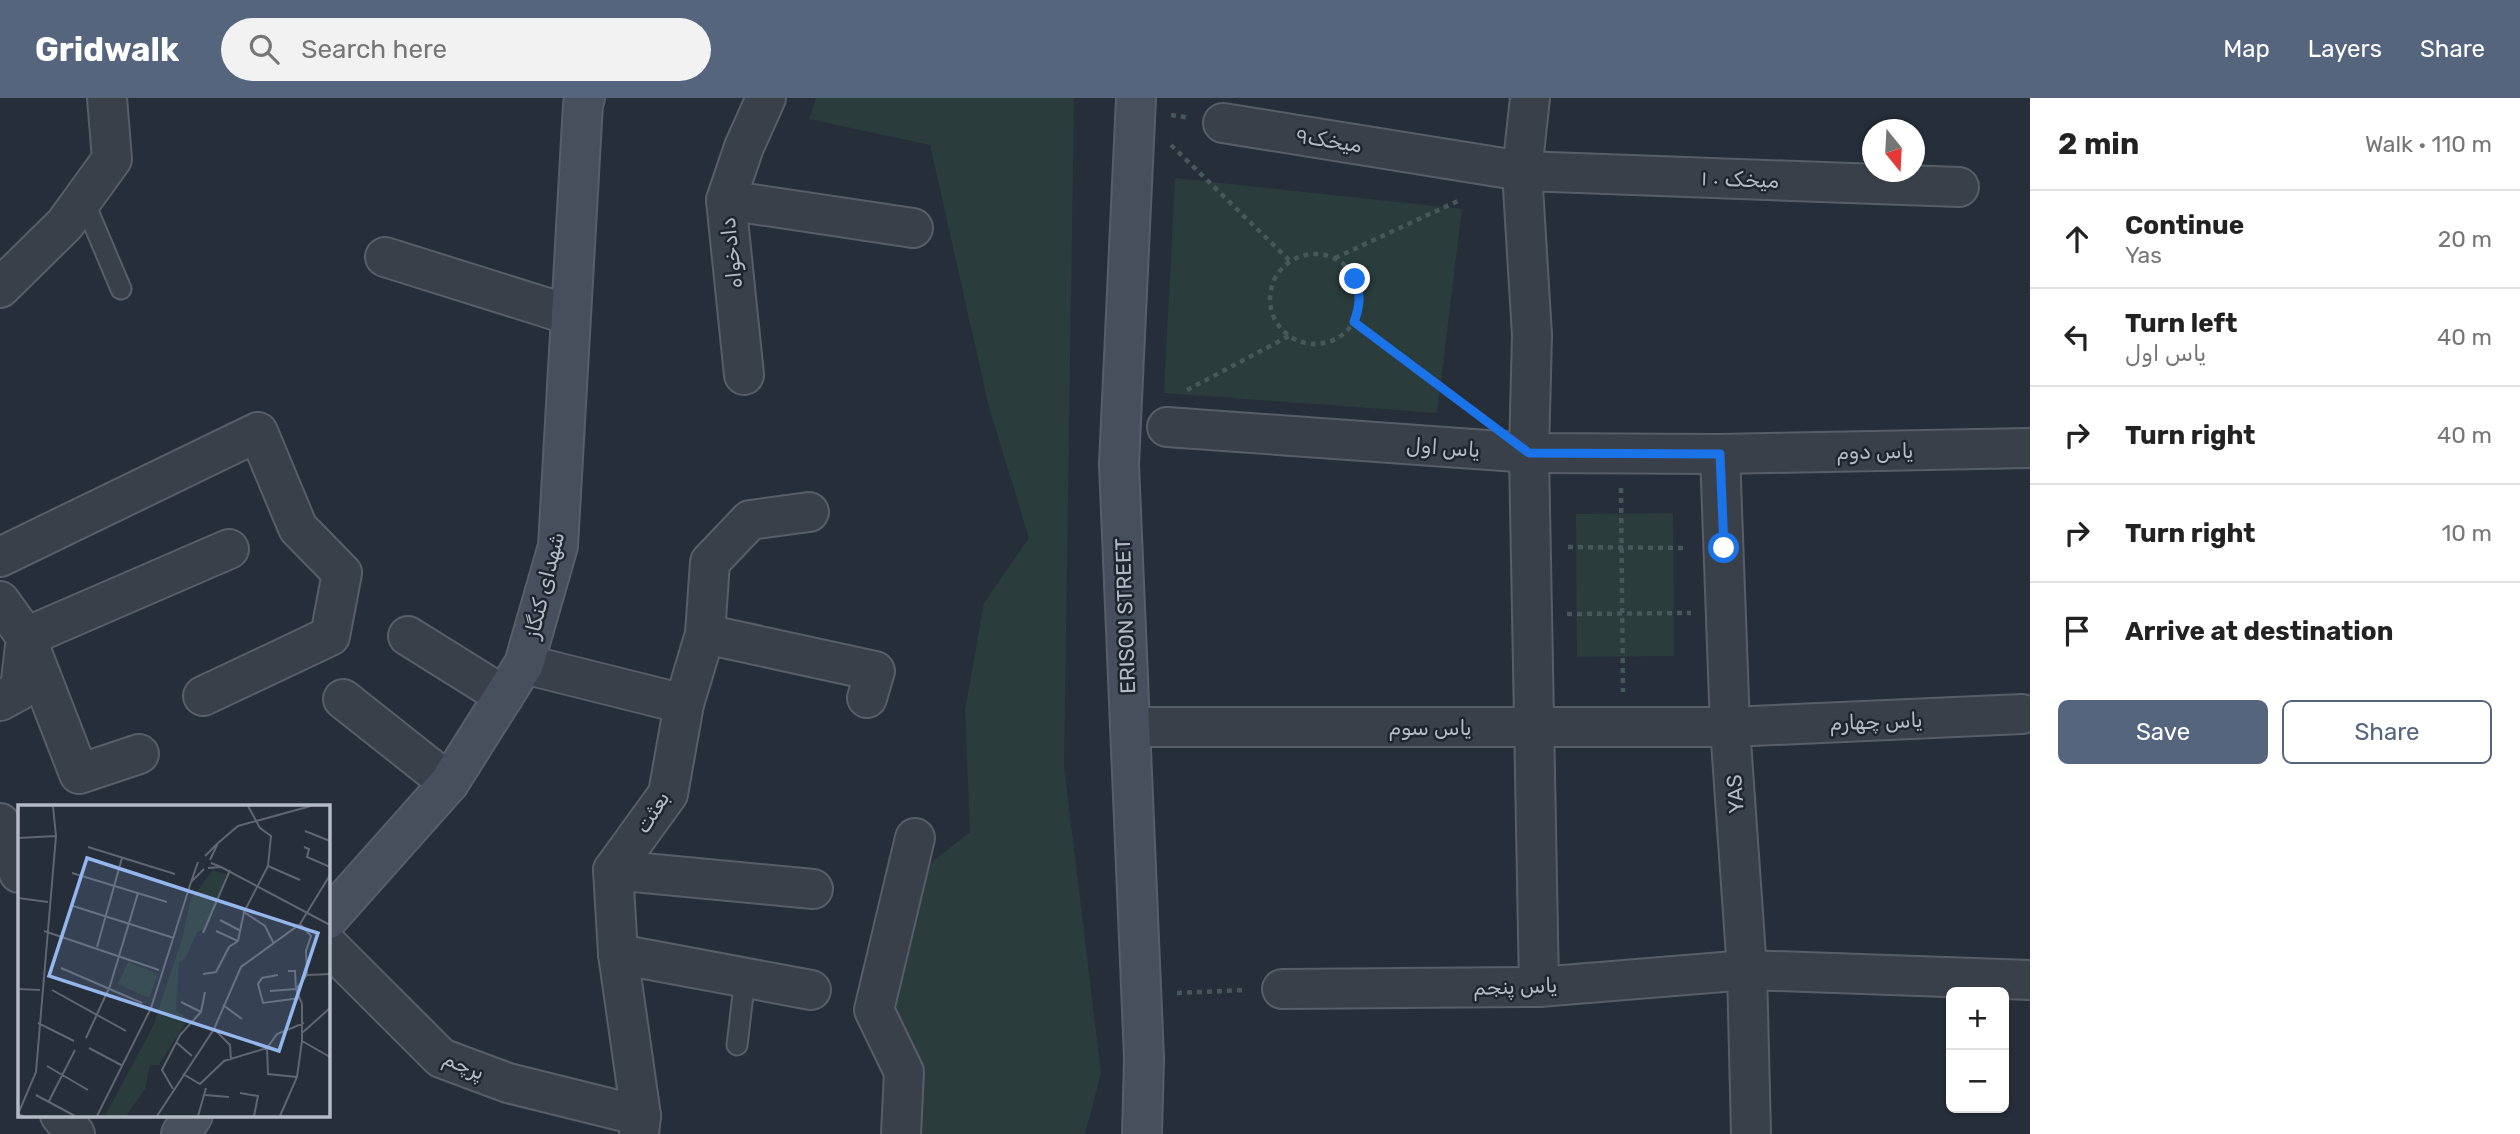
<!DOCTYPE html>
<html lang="en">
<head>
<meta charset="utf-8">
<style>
  :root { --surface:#fff; --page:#f2f2f2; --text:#222; --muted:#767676; --line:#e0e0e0; --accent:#55657d }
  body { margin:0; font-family:Rubik,"Noto Naskh Arabic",sans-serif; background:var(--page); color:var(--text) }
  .controls { position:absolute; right:21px; bottom:21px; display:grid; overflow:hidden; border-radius:10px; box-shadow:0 2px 5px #0004 }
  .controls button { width:63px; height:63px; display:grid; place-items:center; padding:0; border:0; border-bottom:2px solid var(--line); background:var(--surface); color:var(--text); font:35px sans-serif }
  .compass { position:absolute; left:1862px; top:21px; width:63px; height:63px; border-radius:50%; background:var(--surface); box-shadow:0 2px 5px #0004; rotate:162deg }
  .stop { position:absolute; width:21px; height:21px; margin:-16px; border:5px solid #1a73e8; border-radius:50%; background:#fff }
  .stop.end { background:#1a73e8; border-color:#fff; box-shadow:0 2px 7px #0008 }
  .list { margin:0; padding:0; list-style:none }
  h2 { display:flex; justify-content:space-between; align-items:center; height:91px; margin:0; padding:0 28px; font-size:30px }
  h2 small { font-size:23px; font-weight:400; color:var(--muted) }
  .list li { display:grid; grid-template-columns:46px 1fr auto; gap:21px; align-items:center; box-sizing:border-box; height:98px; padding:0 28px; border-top:2px solid var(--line) }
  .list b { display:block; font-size:26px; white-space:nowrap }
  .list p { margin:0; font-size:23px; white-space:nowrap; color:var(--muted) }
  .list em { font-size:23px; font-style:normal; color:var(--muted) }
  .actions { display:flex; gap:14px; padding:21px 28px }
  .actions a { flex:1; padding:16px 0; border:2px solid var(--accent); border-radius:10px; text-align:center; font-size:24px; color:var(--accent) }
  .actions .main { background:var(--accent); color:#fff }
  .icon { flex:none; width:38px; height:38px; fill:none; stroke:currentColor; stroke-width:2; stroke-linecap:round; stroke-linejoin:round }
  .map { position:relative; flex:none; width:2030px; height:1036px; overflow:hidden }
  header { display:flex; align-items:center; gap:42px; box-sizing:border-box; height:98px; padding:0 35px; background:var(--accent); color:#fff }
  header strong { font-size:33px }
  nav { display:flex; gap:38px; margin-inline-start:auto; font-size:24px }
  .search { width:490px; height:63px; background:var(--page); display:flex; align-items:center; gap:18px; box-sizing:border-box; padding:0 24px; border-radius:38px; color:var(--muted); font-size:26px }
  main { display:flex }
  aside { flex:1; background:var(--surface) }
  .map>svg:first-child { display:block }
</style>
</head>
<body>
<header>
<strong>Gridwalk</strong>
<div class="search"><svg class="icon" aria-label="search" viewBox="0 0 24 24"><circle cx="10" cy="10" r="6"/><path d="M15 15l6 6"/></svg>Search here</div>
<nav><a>Map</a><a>Layers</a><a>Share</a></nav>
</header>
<main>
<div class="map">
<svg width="2030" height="1036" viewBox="0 0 2030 1036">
  <rect width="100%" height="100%" fill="#262e39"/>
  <g fill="#2b3c3c">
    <polygon points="816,0 1074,0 1064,668 1101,975 1085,1036 908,1036 910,1017 876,966 892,895 894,794 970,734 965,612 984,505 1029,440 989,309 930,47 809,21"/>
    <polygon points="1175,80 1462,111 1437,315 1164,295"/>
    <polygon points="1673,415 1674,558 1577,559 1576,416"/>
  </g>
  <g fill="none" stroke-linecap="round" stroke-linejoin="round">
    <g stroke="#575e68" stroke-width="23">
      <g id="lane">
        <polyline points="83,101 121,191"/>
        <polyline points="737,947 745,880"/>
      </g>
    </g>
    <g stroke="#575e68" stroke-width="42">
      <g id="street">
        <polyline points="1530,0 1522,73 1532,237 1529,355 1539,889"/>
        <polyline points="1223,25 1522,73 1959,89"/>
        <polyline points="726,102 913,130"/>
        <polyline points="385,159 570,217"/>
        <polyline points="0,190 65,126 112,61 107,0"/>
        <polyline points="744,277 726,102 744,49 766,0"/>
        <polyline points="1167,329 1529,355 1720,356 2030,350"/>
        <polyline points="1720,356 1730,629 1747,872 1751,1036"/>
        <polyline points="0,459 258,334 298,430 342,475 330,538 203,598"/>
        <polyline points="0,503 26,539 20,592 0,603"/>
        <polyline points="705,536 875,573 867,600"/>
        <polyline points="408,538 504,598"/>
        <polyline points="524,566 684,606"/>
        <polyline points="343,601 449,685"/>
        <polyline points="1130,629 1730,629 2022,616"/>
        <polyline points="139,656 79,676 26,539 229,451"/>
        <polyline points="0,725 19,775"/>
        <polyline points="613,772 813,791"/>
        <polyline points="327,846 441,960 508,985 641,1018"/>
        <polyline points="618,856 811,892"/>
        <polyline points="1282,891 1539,889 1747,872 2030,882"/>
        <polyline points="60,1017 75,1036"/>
        <polyline points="639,1036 641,1018 618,856 613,772 668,696 684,606 705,536 710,464 750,422 809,414"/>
        <polyline points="901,1036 904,974 874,912 915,740"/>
      </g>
    </g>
    <g stroke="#575e68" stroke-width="42">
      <g id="secondary">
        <polyline points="1136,0 1119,366 1144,960 1142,1036"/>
        <polyline points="327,822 449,685 524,566 558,448 583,6 585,0"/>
        <polyline points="181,1036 193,1017"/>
      </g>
    </g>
    <g stroke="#47575a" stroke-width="4.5" stroke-dasharray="5 5" stroke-linecap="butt">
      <polyline points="1171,17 1190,20"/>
      <polyline points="1171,47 1290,163"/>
      <circle cx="1315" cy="201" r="45"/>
      <polyline points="1335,160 1460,102"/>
      <polyline points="1354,224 1471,312"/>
      <polyline points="1187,292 1289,238"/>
      <polyline points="1621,390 1623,594"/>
      <polyline points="1568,449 1688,450"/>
      <polyline points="1567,516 1691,515"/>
      <polyline points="1177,895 1245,892"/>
    </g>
    <use href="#lane" stroke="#39404a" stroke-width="19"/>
    <use href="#street" stroke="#39404a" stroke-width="38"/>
    <use href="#secondary" stroke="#484f5c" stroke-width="38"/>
  </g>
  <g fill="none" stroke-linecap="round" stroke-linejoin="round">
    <path stroke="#1a73e8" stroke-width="9" d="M1355 181C1361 197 1360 208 1354 224L1529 355 1720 356 1724 450"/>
  </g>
  <g text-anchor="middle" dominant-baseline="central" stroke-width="5" stroke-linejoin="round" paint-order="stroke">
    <g font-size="21" fill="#b5bbc5" stroke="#1e252f">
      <text transform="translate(1329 42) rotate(9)">میخک۹</text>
      <text transform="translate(1740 81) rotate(2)">میخک ۰ ۱</text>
      <text transform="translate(731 155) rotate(-96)">دادخواه</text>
      <text transform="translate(1443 349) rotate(4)">یاس اول</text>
      <text transform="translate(1875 353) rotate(-1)">یاس دوم</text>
      <text transform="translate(544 487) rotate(-76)">شهدای کنگاز</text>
      <text transform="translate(1125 518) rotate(-92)">ERISON STREET</text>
      <text transform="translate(1876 623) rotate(-2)">یاس چهارم</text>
      <text x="1430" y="629">یاس سوم</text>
      <text transform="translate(1735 696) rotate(-94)">YAS</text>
      <text transform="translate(652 714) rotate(-58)">بعثت</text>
      <text transform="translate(1515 888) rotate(-2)">یاس پنجم</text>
      <text transform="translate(464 967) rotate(23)">پرچم</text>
    </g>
  </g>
  <g transform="translate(18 707)">
    <rect width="312" height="312" fill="#262e39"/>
    <path d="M195 65 208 70 189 123 179 127 168 152 161 158 158 206 170 214 141 260H132L127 284 108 311H87L135 221 165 131 172 95ZM110 157 140 169 131 193 100 179Z" fill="#2b3c3c"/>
    <path fill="none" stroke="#5f6671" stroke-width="2" d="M287 26 312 36M0 33 38 31M200 38 220 21 293 1M70 42 157 69M286 42 291 44 289 52 312 62M187 51 200 38 192 55M180 57 173 77 186 64M250 61 282 75M203 62 312 120M190 63 203 62 193 58M54 68 149 97M0 93 30 97M55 101 156 133M226 107 247 121 256 139M202 115 223 126M26 126 141 165M198 126 220 136M185 128 212 65M79 142 104 53M43 163 124 198M185 169 198 167 211 142 220 136 226 107 250 61 253 31 242 23 230 1M260 170 244 173 240 179 245 198 282 193M289 170 312 169M0 184 22 185M34 185 108 226M252 186 278 184 277 166H270M163 197 183 207M205 200 224 214M20 218 56 236M196 224 212 240 213 255M284 228 312 203M68 233 92 181 120 88M284 236 312 252M158 237 174 251M71 243 105 261M249 243 250 269 279 272M29 261 70 285M165 269 182 279 206 256 249 243 259 229 286 218M155 284 144 265 162 230 183 207 187 187M222 288 240 291 236 311M18 290 57 311M187 290 211 292M31 296 57 245M5 311 0 309 18 267 38 31 35 1M79 311 133 203 173 77M139 311 196 224 223 162 282 119 312 70M180 311 188 283M262 311 279 272 284 236V199L278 184 289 170 288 146 293 131 282 119"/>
    <path fill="#93b6ec" fill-opacity="0.15" stroke="#93b6ec" stroke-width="3.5" d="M69 53 300 128 261 246 31 171Z"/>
    <rect width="312" height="312" fill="none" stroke="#b5bbc5" stroke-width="3.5"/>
  </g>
</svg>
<div class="controls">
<button>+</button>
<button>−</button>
</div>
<svg class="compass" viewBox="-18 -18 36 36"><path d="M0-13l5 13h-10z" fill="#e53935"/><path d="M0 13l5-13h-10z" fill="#767676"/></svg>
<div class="stop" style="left:1724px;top:450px"></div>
<div class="stop end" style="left:1355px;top:181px"></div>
</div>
<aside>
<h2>2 min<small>Walk · 110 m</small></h2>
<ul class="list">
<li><svg class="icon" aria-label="ahead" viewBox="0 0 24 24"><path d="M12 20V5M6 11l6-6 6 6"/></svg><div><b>Continue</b><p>Yas</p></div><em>20 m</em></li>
<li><svg class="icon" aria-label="left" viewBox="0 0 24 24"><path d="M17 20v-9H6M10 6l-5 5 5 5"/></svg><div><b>Turn left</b><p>یاس اول</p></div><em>40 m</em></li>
<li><svg class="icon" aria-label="right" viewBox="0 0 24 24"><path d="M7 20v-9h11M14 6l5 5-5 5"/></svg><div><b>Turn right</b></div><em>40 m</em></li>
<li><svg class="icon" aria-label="right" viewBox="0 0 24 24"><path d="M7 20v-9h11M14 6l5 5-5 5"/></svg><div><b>Turn right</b></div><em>10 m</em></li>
<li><svg class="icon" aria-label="arrive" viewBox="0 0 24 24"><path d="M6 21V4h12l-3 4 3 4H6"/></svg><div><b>Arrive at destination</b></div></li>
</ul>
<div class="actions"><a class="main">Save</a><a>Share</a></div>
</aside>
</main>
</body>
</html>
